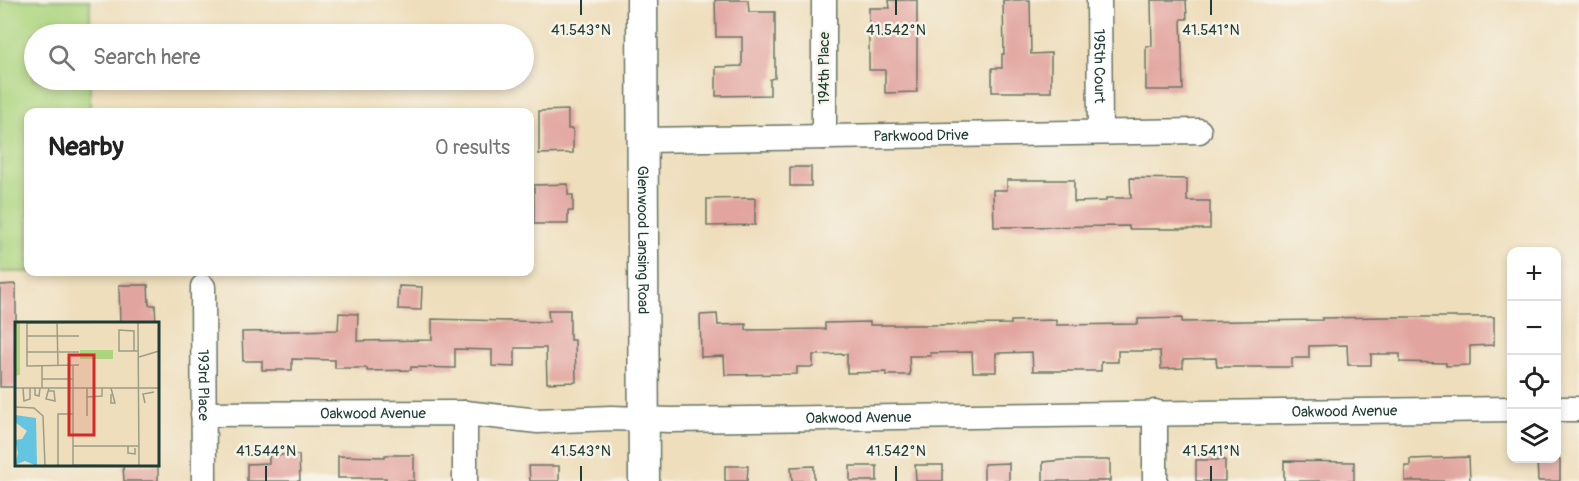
<!DOCTYPE html>
<html lang="en">
<head>
<meta charset="utf-8">
<style>
  :root { --surface:#fff; --page:#f6f6f6; --text:#222; --muted:#767676; --line:#e0e0e0 }
  body { margin:0; font-family:Pangolin,sans-serif; background:var(--page); color:var(--text) }
  .controls { position:absolute; right:18px; bottom:18px; display:grid; overflow:hidden; border-radius:12px; box-shadow:0 3px 9px #0003 }
  .controls button { width:54px; height:54px; display:grid; place-items:center; padding:0; border:0; border-bottom:2px solid var(--line); background:var(--surface); color:var(--text); font:30px sans-serif }
  .list { margin:0; padding:0; list-style:none }
  h2 { display:flex; justify-content:space-between; align-items:center; height:78px; margin:0; padding:0 24px; font-size:26px }
  h2 small { font-size:20px; font-weight:400; color:var(--muted) }
  .icon { flex:none; width:33px; height:33px; fill:none; stroke:currentColor; stroke-width:2; stroke-linecap:round; stroke-linejoin:round }
  .map { position:relative; flex:none; width:1579px; height:481px; overflow:hidden }
  .search { position:absolute; background:var(--surface); box-shadow:0 3px 9px #0003; left:24px; top:24px; width:510px; height:66px; display:flex; align-items:center; gap:15px; box-sizing:border-box; padding:0 21px; border-radius:33px; color:var(--muted); font-size:22px }
  .panel { position:absolute; background:var(--surface); box-shadow:0 3px 9px #0003; left:24px; top:108px; width:510px; height:168px; border-radius:12px }
  .map>svg:first-child { display:block }
</style>
</head>
<body>
<div class="map">
<svg width="1579" height="481" viewBox="0 0 1579 481">
  <rect width="100%" height="100%" fill="#f7f3e8"/>
  <filter id="ink" filterUnits="userSpaceOnUse"><feTurbulence type="fractalNoise" baseFrequency=".0167" numOctaves="2"/><feDisplacementMap in="SourceGraphic" scale="12" xChannelSelector="R" yChannelSelector="G"/><feConvolveMatrix kernelMatrix="1 2 1 2 8 2 1 2 1" color-interpolation-filters="sRGB"/></filter>
  <filter id="wash" filterUnits="userSpaceOnUse"><feTurbulence type="fractalNoise" baseFrequency=".008" numOctaves="4" result="noise"/><feDisplacementMap in="SourceGraphic" scale="24" xChannelSelector="R" yChannelSelector="G"/><feGaussianBlur stdDeviation="1.35" result="paint"/><feColorMatrix in="noise" values="0 0 0 0 0 0 0 0 0 0 0 0 0 0 0 0 0 1.4 0 .05"/><feComposite in="paint" operator="in"/></filter>
  <g filter="url(#wash)">
    <rect width="100%" height="100%" fill="#eedebc"/>
    <polygon fill="#add580" stroke="#66895a" stroke-width="1.5" points="0,0 90,0 90,34 34,34 34,80 90,80 90,112 28,112 28,272 55,272 0,272"/>
    <g id="blocks">
      <g fill="#e2a49f">
        <polygon points="715,0 748,0 749,12 775,12 775,78 770,79 770,95 716,96 716,67 742,66 742,37 716,37"/>
        <polygon points="889,0 917,0 917,92 885,93 885,70 869,70 869,8 890,8"/>
        <polygon points="1003,0 1030,0 1031,54 1051,53 1051,92 992,92 992,68 1002,68 1002,54 1004,54"/>
        <polygon points="1151,0 1186,0 1187,19 1181,19 1183,90 1146,90 1146,46 1152,46"/>
        <polygon points="568,110 568,129 573,129 573,153 539,154 539,111"/>
        <rect x="790" y="167" width="21" height="19"/>
        <polygon points="1130,178 1187,179 1187,201 1210,201 1210,229 1129,229 1129,226 994,227 993,190 1007,190 1007,180 1074,180 1074,202 1106,201 1106,198 1131,198"/>
        <polygon points="568,184 568,195 573,195 573,211 568,211 568,224 534,224 534,185"/>
        <polygon points="755,198 755,225 707,226 707,199"/>
        <polygon points="16,284 16,387 0,387 0,285"/>
        <polygon points="119,285 148,285 149,305 155,305 156,324 120,324"/>
        <polygon points="399,286 422,287 421,310 398,309"/>
        <polygon points="548,310 570,310 570,340 575,340 576,382 547,383 546,348 515,348 515,367 492,366 492,350 455,349 455,368 411,367 411,370 367,371 367,368 335,368 335,360 292,359 292,370 262,370 262,361 243,361 242,332 338,330 339,313 358,314 357,341 432,340 432,319 549,322"/>
        <polygon points="717,314 718,325 746,324 746,330 825,329 825,323 870,322 870,325 930,325 1011,324 1011,321 1056,320 1056,325 1138,324 1138,319 1182,318 1182,322 1322,320 1322,318 1386,317 1494,317 1494,345 1470,346 1470,365 1446,366 1446,363 1400,362 1400,354 1371,354 1371,365 1348,365 1347,345 1309,346 1309,358 1292,358 1292,367 1217,367 1216,358 1183,359 1183,368 1161,369 1160,351 1118,351 1118,362 1101,362 1101,371 1033,371 1032,352 996,353 996,372 973,372 972,352 930,353 931,356 909,356 910,375 886,375 886,372 847,373 847,354 813,355 813,367 797,367 797,374 725,375 724,356 701,357 700,315"/>
        <polygon points="269,455 299,455 300,481 247,481 247,464 269,463"/>
        <polygon points="385,455 414,455 414,481 386,481 386,478 338,478 338,456 385,457"/>
        <polygon points="1469,457 1470,481 1405,481 1405,466 1410,466 1410,459"/>
        <polygon points="1062,460 1110,460 1110,481 1043,481 1043,462"/>
        <rect x="1196" y="460" width="29" height="21"/>
        <polygon points="1537,460 1560,460 1560,481 1538,481"/>
        <polygon points="1284,461 1354,462 1354,481 1284,481"/>
        <polygon points="1009,463 1009,481 984,481 984,464"/>
        <polygon points="123,465 158,465 158,481 124,481"/>
        <polygon points="915,465 943,465 943,481 916,481"/>
        <polygon points="529,466 559,466 559,481 530,481"/>
        <polygon points="725,466 748,466 747,481 725,481"/>
        <polygon points="814,466 814,481 792,481 791,467"/>
        <rect x="850" y="466" width="27" height="15"/>
      </g>
    </g>
  </g>
  <g filter="url(#ink)">
    <use href="#blocks" fill-opacity="0" stroke="#677564" stroke-width="1.5"/>
    <g fill="none" stroke-linecap="round" stroke-linejoin="round">
      <g stroke="#677564" stroke-width="27">
        <g id="minor">
          <polyline points="824,0 824,137"/>
          <path id="s1" d="M1099 0 1100 132"/>
          <path id="s2" d="M642 140 1199 131"/>
          <path id="s3" d="M203 287 204 481"/>
          <polyline points="1556,409 1579,409"/>
          <polyline points="1155,412 1155,481"/>
          <polyline points="465,413 465,481"/>
          <path id="s4" d="M203 414 465 413 538 421 611 418 670 420 1512 409"/>
        </g>
      </g>
      <g stroke="#677564" stroke-width="33">
        <g id="major">
          <path id="s5" d="M642 0 644 481"/>
        </g>
      </g>
      <use href="#minor" stroke="#fff" stroke-width="24"/>
      <use href="#major" stroke="#fff" stroke-width="30"/>
    </g>
  </g>
  <path fill="none" stroke="#1f3d34" stroke-width="2" d="M581 0V15M896 0V15M1211 0V15M266 466V481M581 466V481M896 466V481M1211 466V481"/>
  <g text-anchor="middle" dominant-baseline="central" stroke-width="5" stroke-linejoin="round" paint-order="stroke">
    <g font-size="15" fill="#1f3d34" stroke="#f7f3e8">
      <text stroke="none"><textPath href="#s1" startOffset="66">195th Court</textPath></text>
      <text transform="translate(824 68) rotate(-90)">194th Place</text>
      <text stroke="none"><textPath href="#s2" startOffset="279">Parkwood Drive</textPath></text>
      <text stroke="none"><textPath href="#s5" startOffset="240">Glenwood Lansing Road</textPath></text>
      <text stroke="none"><textPath href="#s3" startOffset="98">193rd Place</textPath></text>
      <text stroke="none"><textPath href="#s4" startOffset="1142">Oakwood Avenue</textPath></text>
      <text stroke="none"><textPath href="#s4" startOffset="170">Oakwood Avenue</textPath></text>
      <text stroke="none"><textPath href="#s4" startOffset="656">Oakwood Avenue</textPath></text>
    </g>
  </g>
  <g transform="translate(15 322)">
    <rect width="144" height="144" fill="#eedebc"/>
    <path d="M0 0H5V53L0 54ZM65 28H98V37H65Z" fill="#add580"/>
    <path d="M0 93 21 96 22 144 10 139 0 143 3 131 0 118 7 117 12 109 0 100Z" fill="#64c5e2"/>
    <path fill="none" stroke="#9b9e86" stroke-width="1.5" d="M12 0V44L64 43M42 0 43 43M123 0 124 144M12 1 102 0M12 14H64M119 29V9L104 8V29H123M12 30H64M124 35 144 29M27 43V66M58 43V144M27 57H58M0 66H144M8 66 9 79 15 77V66M20 66V73L24 74 25 66M34 66 31 77 40 79 39 69H34M72 66V94M96 66 100 81H96V72M72 75 87 74V66M130 81 128 72 139 70M0 85 19 86 28 94 30 144M58 124H124M113 124V131L120 132V126M58 143 134 144M43 144V92H58"/>
    <path fill="#d62828" fill-opacity="0.15" stroke="#d62828" stroke-width="3" d="M54 33H79V113H54Z"/>
    <rect width="144" height="144" fill="none" stroke="#1f3d34" stroke-width="3"/>
  </g>
  <g font-size="15" text-anchor="middle" fill="#1f3d34" stroke="#f7f3e8" stroke-width="5" stroke-linejoin="round" paint-order="stroke">
    <text x="581" y="35">41.543°N</text>
    <text x="896" y="35">41.542°N</text>
    <text x="1211" y="35">41.541°N</text>
    <text x="266" y="456">41.544°N</text>
    <text x="581" y="456">41.543°N</text>
    <text x="896" y="456">41.542°N</text>
    <text x="1211" y="456">41.541°N</text>
  </g>
</svg>
<div class="controls">
<button>+</button>
<button>−</button>
<button><svg class="icon" aria-label="locate" viewBox="0 0 24 24"><circle cx="12" cy="12" r="6"/><path d="M12 2v4M12 18v4M2 12h4M18 12h4"/></svg></button>
<button><svg class="icon" aria-label="layers" viewBox="0 0 24 24"><path d="M12 4l9 5-9 5-9-5zM3 14l9 5 9-5"/></svg></button>
</div>
<div class="search"><svg class="icon" aria-label="search" viewBox="0 0 24 24"><circle cx="10" cy="10" r="6"/><path d="M15 15l6 6"/></svg>Search here</div>
<section class="panel">
<h2>Nearby<small>0 results</small></h2>
<ul class="list">
</ul>
</section>
</div>
</body>
</html>
